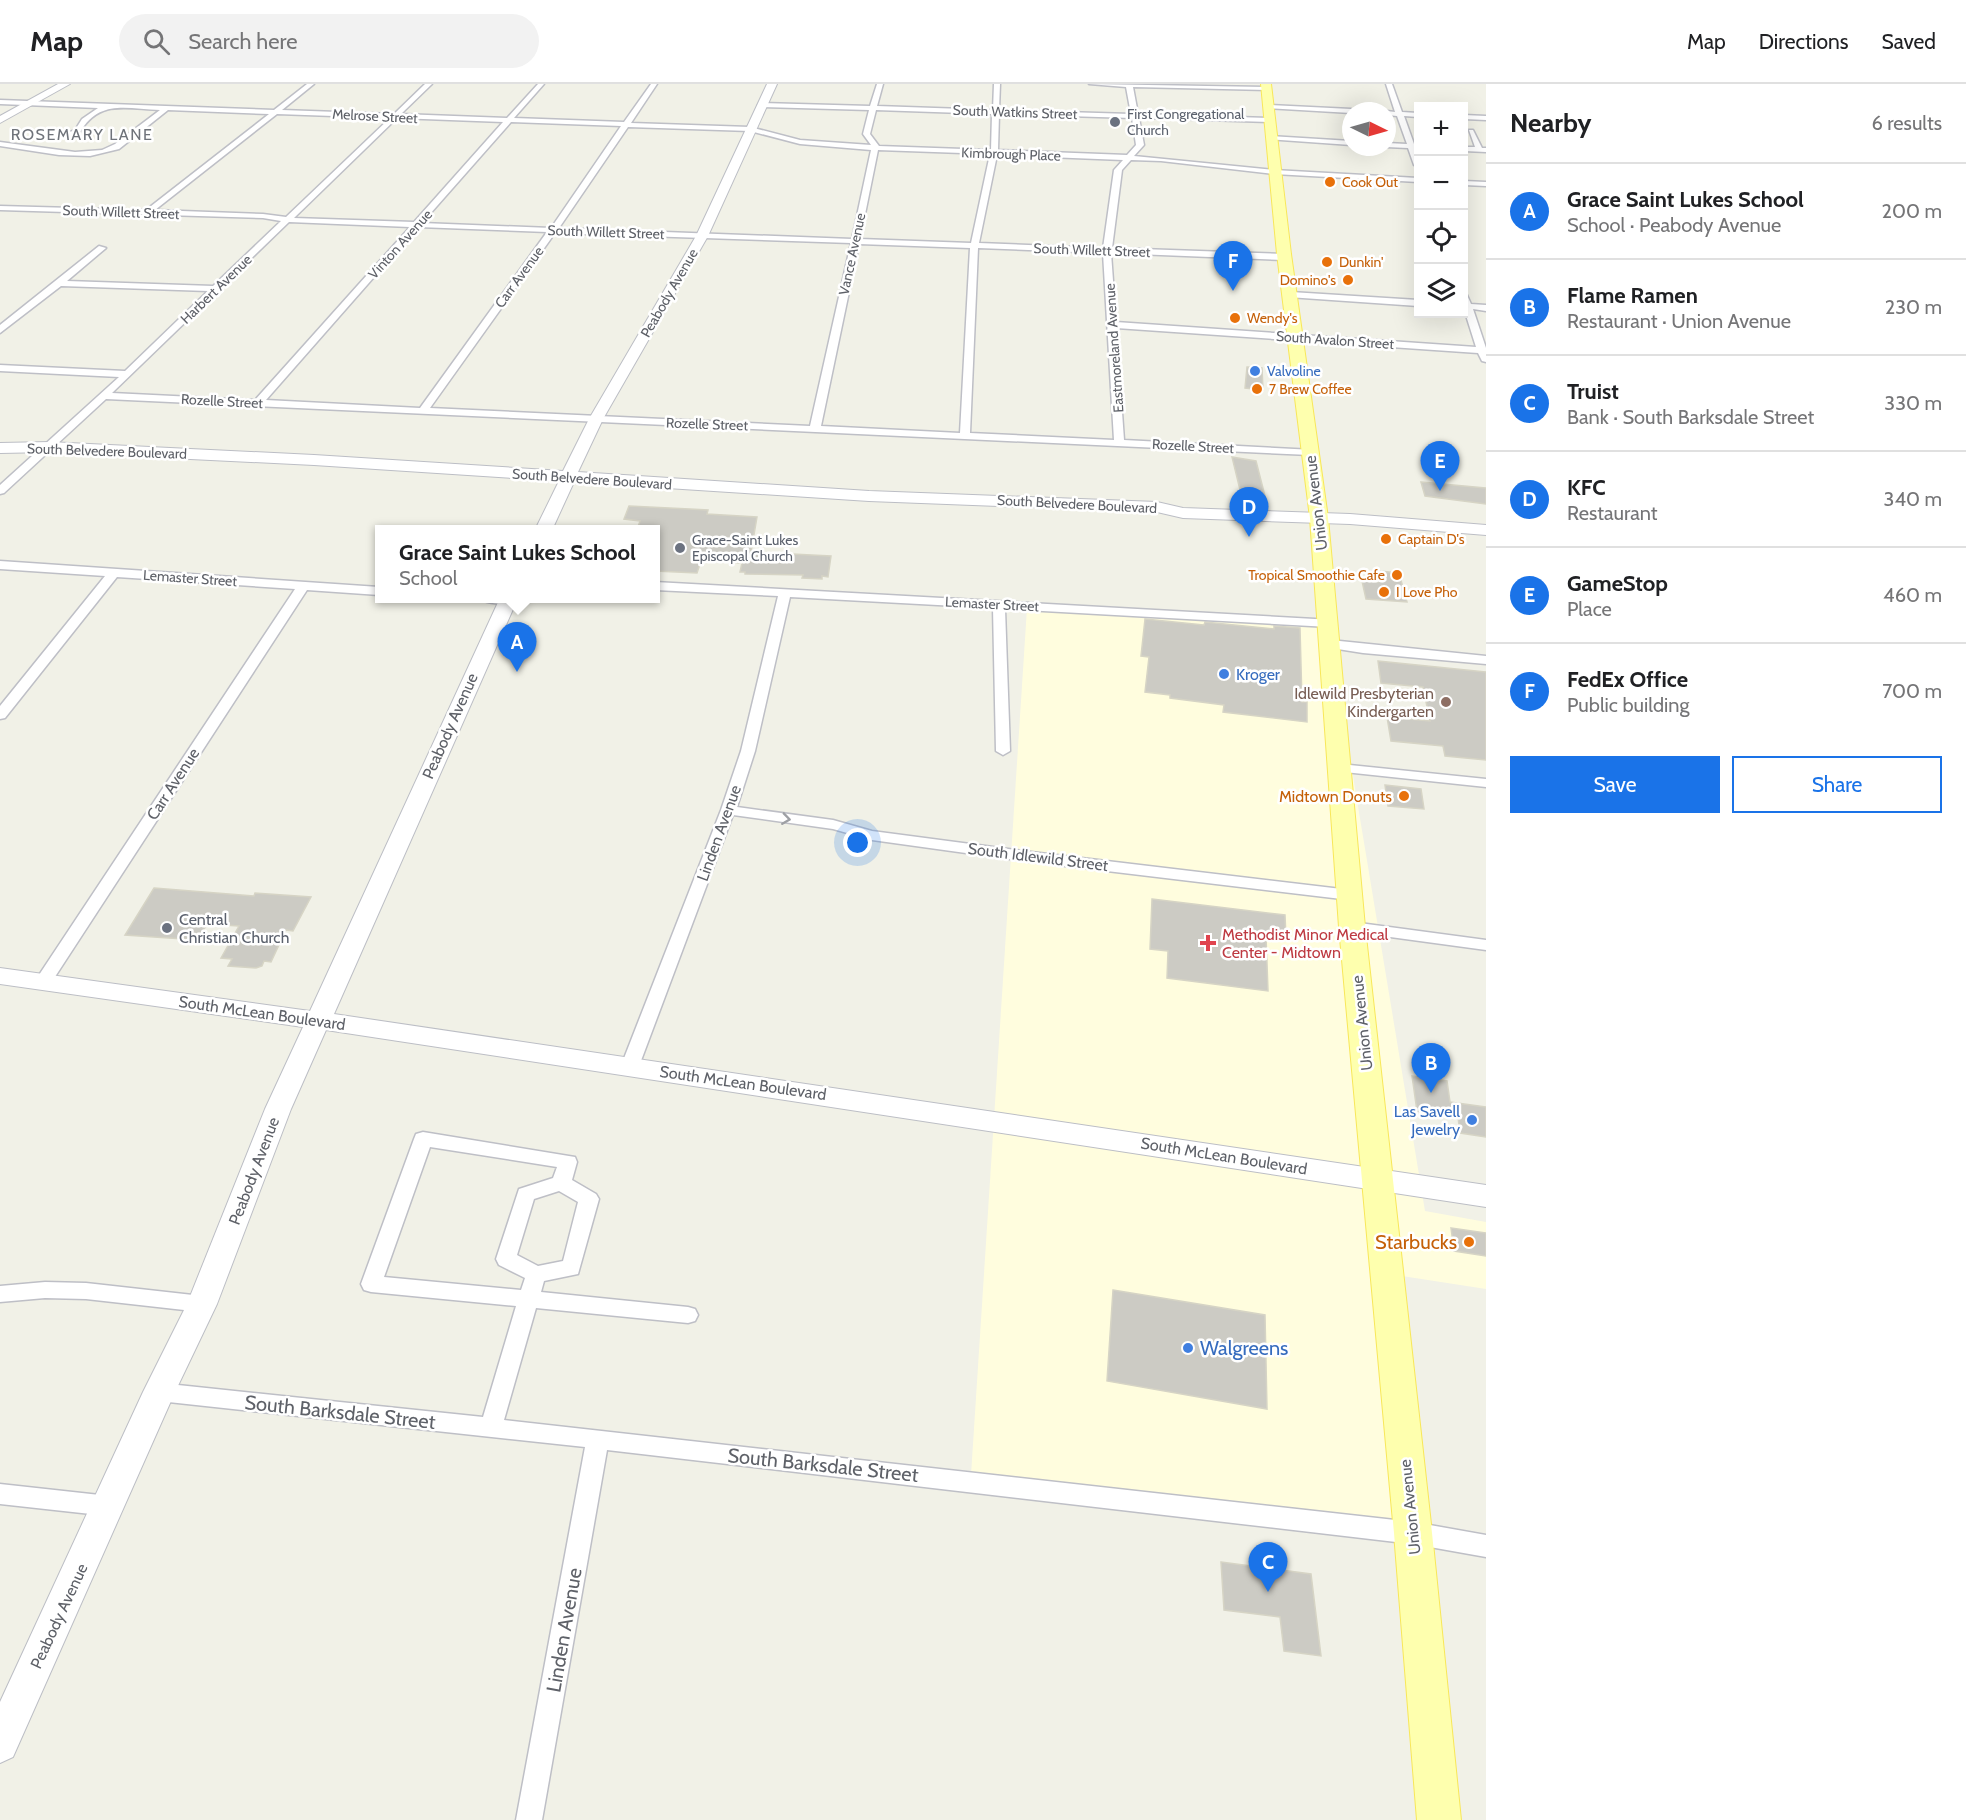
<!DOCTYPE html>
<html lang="en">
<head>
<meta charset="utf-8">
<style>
  :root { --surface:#fff; --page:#f2f2f2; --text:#202124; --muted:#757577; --line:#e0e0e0; --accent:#1a73e8 }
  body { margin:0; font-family:Cabin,sans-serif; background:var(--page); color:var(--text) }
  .controls { position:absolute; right:18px; top:18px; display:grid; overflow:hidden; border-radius:0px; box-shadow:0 6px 24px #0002 }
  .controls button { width:54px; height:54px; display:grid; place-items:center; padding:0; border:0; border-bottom:2px solid var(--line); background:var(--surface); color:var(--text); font:30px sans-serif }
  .compass { position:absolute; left:1342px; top:18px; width:54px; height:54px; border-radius:50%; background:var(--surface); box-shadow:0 6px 24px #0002; rotate:95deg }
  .you { position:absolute; left:858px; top:759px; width:21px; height:21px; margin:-15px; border:4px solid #fff; border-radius:50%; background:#1a73e8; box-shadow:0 0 0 9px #1a73e833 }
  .badge { display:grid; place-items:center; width:39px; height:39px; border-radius:50%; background:var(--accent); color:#fff; font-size:20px; font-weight:700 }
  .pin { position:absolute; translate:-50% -50px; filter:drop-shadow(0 2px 3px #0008) }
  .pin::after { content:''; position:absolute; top:32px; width:21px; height:18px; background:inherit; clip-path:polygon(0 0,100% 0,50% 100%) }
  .popup { position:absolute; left:375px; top:441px; width:285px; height:78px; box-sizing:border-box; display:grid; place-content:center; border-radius:0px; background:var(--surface); filter:drop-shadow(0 2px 4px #0005); font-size:20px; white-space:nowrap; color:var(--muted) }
  .popup b { font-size:22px; color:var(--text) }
  .popup::after { content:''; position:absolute; left:50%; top:100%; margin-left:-12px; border:12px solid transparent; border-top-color:var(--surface) }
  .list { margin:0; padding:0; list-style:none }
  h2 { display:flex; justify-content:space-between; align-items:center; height:78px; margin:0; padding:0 24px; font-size:26px }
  h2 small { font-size:20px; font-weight:400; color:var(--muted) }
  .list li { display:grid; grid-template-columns:39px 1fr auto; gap:18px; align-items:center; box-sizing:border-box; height:96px; padding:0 24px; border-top:2px solid var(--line) }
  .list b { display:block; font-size:22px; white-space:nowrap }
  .list p { margin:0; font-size:20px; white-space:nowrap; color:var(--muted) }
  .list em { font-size:20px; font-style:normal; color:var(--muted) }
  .actions { display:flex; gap:12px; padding:18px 24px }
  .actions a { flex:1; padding:14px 0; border:2px solid var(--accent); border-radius:0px; text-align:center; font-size:21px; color:var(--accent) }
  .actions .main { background:var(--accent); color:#fff }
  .icon { flex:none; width:33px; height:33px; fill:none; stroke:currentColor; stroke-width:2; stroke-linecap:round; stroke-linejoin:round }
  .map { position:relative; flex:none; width:1486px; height:1736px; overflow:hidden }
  header { display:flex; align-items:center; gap:36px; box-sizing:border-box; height:84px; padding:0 30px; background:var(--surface); border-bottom:2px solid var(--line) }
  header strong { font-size:28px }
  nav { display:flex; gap:33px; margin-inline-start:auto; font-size:21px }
  .search { width:420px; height:54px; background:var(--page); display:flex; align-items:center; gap:15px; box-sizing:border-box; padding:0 21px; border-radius:33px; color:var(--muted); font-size:22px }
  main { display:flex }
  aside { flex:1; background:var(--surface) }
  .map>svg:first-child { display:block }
</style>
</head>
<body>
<header>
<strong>Map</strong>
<div class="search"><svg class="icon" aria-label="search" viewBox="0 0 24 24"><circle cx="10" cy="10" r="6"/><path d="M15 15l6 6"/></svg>Search here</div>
<nav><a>Map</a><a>Directions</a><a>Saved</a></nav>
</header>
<main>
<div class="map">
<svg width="1486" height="1736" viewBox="0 0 1486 1736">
  <rect width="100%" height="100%" fill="#f1f1e7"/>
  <polygon fill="#fffdde" points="1027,524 1328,541 1425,1127 1486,1138 1486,1205 1402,1192 1413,1451 971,1391"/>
  <g fill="#cccbc4" stroke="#d6d4c5" stroke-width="1.5">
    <polygon points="1247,283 1262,284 1263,306 1245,304"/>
    <polygon points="1232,373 1256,377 1266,416 1242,414"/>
    <polygon points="1421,398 1486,404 1486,420 1425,412"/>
    <polygon points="629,422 690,425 708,426 707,430 757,433 751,468 831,472 828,493 822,492 822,495 802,494 803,491 745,490 745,488 740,488 742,479 701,477 697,489 655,487 655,457 658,446 637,446 640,437 624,435"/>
    <polygon points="1379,487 1399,489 1407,518 1366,515 1362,497 1378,498 1376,488"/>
    <polygon points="1145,535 1204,541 1205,538 1274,545 1274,542 1300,544 1302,618 1307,618 1307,638 1223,628 1224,621 1170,614 1170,611 1145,608 1149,573 1141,572"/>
    <polygon points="1378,577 1486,588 1486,676 1445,672 1443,662 1391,657 1387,633 1430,637 1423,603 1381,599"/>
    <polygon points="1385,701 1421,705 1424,725 1388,722"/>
    <polygon points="154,804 254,812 255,809 311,813 293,847 286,846 271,878 264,877 262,882 256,884 228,882 232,875 221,874 239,842 207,840 198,856 125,851"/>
    <polygon points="1152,815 1285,831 1286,854 1266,852 1268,907 1167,894 1168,867 1150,865"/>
    <polygon points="1412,992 1447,997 1450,1018 1486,1023 1486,1053 1460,1049 1458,1033 1417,1027"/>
    <polygon points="1451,1144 1486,1149 1486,1172 1454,1167"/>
    <polygon points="1113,1206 1265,1231 1267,1325 1107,1297"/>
    <polygon points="1221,1478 1311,1490 1321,1572 1284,1567 1280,1533 1224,1526"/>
  </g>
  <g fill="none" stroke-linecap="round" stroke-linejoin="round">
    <g stroke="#bebfc6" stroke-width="3">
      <g id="street">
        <path d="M307 0H314L282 26 394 30 425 0H432L401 30 507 34 538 0H544L514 34 624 38 651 0H657L631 39 750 43 800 56 871 61 863 50 869 26 761 23 758 21 761 19 870 22 877 0H883L877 22 993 26 994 0H1000L999 26 1131 30 1126 3 1089 0 1266 3 1268 6 1133 3 1138 30 1269 34 1272 36 1269 38 1139 34 1144 61 1134 72 1274 86 1418 94V98L1274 90 1161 77 1131 76 1122 86 1112 164 1284 170 1288 173 1284 176 1111 169 1116 238 1476 263 1464 225V210L1467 211 1471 220 1486 221V227L1473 225 1486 264V278L1482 277 1478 269 1116 244 1124 356 1314 366V370L1310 371 106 315 4 409 0 410V401L119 293 0 287V281L125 287 208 207 61 202 0 249V241L99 162 106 164 67 197 213 202 281 137 263 134 0 126V122L146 126 269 30 168 26 119 65 90 72 59 71 0 62V58L75 68 102 66 115 60 160 26C126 25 100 15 80 48L67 53 65 50 75 46 82 35 98 24 0 20V16L274 26ZM876 26 992 30 991 66 879 62 870 50ZM277 30 390 34 286 133 263 130 155 126ZM999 30 1132 34 1136 61 1127 71 998 66ZM397 34 503 38 414 138 294 134ZM511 38 621 42 551 144 422 139ZM628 43 750 47 800 60 871 66 852 155 559 144ZM878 66 990 70 971 159 860 155ZM997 71 1123 76 1114 86 1103 164 979 159ZM289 138 410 143 255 316 112 309ZM418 143 547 148 420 324 266 316ZM555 149 851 159 810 342 430 324ZM859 160 970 164 960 349 821 342ZM978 164 1103 169 1114 356 970 349Z"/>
        <polygon points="1386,0 1392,0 1402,28 1418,29 1418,33 1404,32 1414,60 1418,60 1418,64 1416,64 1418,83 1414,81 1408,64 1386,63 1387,59 1407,60 1397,32 1387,31 1387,27 1395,28"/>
        <polygon points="1269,21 1351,25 1354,27 1351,29 1267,24"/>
        <polygon points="1464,31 1486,32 1486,36 1464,35"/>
        <polygon points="1469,46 1473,46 1482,64 1486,64 1486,68 1464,67 1464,63 1475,63"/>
        <polygon points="1270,52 1351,57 1351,61 1268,55"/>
        <polygon points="1464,97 1486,98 1486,102 1464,101"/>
        <polygon points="1291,208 1418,216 1418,222 1288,213 1287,211"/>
        <polygon points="0,477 379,503 379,511 307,506 49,902 37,902 35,898 37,894 295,505 117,493 5,634 0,635 0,622 105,492 0,485"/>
        <polygon points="655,498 1333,536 1335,539 1333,542 1329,543 1005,525 1010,667 1003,671 996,667 993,524 790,513 755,667 737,723 833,736 872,747 1023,767 1350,806 1358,811 1350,816 1023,777 872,756 833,745 733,731 639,982 636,986 630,988 624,986 621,982 721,726 741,667 778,512 655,506"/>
        <path d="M479 514H513L514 516C507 522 487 520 479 514Z"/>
        <polygon points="1330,556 1486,572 1486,580 1363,569 1325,563 1324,560 1325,557"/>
        <polygon points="1340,680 1486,695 1486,703 1335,687 1333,684 1335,681"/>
        <polygon points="1352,838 1486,856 1486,866 1346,847 1344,843 1346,839"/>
        <path d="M423 1048 575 1073 577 1078 572 1096 596 1110 599 1115 578 1190 544 1197 541 1208 688 1223 695 1225 698 1231 695 1237 688 1239 536 1224 504 1336 1413 1438 1486 1451V1473L1413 1460 607 1366 542 1736H516L585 1363 159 1317 151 1314 148 1308 151 1302 159 1299 483 1333 516 1222 371 1208 364 1206 361 1200 414 1055 416 1050ZM430 1063 557 1083 553 1094 519 1105 496 1175 499 1181 525 1194 521 1206 384 1193ZM559 1107 578 1118 563 1177 538 1182 517 1171 534 1115Z"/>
        <polygon points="45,1198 86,1199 202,1212 209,1214 212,1220 209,1226 202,1228 86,1215 45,1214 0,1218 0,1202"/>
        <polygon points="0,1400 109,1412 117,1415 120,1422 117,1429 109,1432 0,1420"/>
      </g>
    </g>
    <g stroke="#bcbec5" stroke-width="2">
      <g id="secondary">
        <polygon points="58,0 70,0 0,39 0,32"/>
        <polygon points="767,0 777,0 708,152 603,335 578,388 869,407 1157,418 1183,424 1350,430 1486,441 1486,451 1350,440 1183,434 1157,428 869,417 574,398 552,446 535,446 559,397 314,381 49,368 0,369 0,359 49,358 314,371 563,387 589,335 696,152"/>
        <polygon points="500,514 518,514 334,930 1486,1101 1486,1123 326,946 291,1025 217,1220 175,1308 13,1673 0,1679 0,1618 143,1308 187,1220 265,1025 303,943 0,900 0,884 310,927"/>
      </g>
    </g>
    <g stroke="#f8e759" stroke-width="2">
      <polygon id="primary" points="1261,0 1271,0 1291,170 1328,434 1365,843 1432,1449 1461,1736 1417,1736 1394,1449 1339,843 1310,434 1277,170"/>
    </g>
    <use href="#street" fill="#fff" fill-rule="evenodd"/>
    <use href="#secondary" fill="#fff" fill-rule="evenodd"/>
    <use href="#primary" fill="#feffae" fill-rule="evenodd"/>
  </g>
  <defs><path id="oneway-chevron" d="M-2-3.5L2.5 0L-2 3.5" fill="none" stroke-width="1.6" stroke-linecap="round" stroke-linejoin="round" transform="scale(1.5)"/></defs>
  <use stroke="#9ea0a4" href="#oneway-chevron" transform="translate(786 735) rotate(8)"/>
  <g fill="#6b7280" stroke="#fff" stroke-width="2">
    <circle cx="1115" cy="38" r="6"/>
    <circle cx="680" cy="464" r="6"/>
    <circle cx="167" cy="844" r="6"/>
  </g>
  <g fill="#e8710a" stroke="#fff" stroke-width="2">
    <circle cx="1330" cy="98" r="6"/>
    <circle cx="1327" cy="178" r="6"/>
    <circle cx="1348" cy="196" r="6"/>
    <circle cx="1235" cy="234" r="6"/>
    <circle cx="1257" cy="305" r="6"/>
    <circle cx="1386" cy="455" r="6"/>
    <circle cx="1397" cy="491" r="6"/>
    <circle cx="1384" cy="508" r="6"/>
    <circle cx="1404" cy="712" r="6"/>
    <circle cx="1469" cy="1158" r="6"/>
  </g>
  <g fill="#3f7fe0" stroke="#fff" stroke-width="2">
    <circle cx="1255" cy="287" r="6"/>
    <circle cx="1224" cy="590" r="6"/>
    <circle cx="1472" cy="1036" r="6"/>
    <circle cx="1188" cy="1264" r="6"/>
  </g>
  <circle fill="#8d6e63" stroke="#fff" stroke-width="2" cx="1446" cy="618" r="6"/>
  <path fill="#e0444e" stroke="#fff" stroke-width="2" d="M1205 850h6v6h6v6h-6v6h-6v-6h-6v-6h6z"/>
  <g text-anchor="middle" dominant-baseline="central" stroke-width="5" stroke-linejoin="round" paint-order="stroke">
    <g font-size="14" fill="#5e6168" stroke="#fff">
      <text transform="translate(1015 28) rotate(2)">South Watkins Street</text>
      <text transform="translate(375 32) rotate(3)">Melrose Street</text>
      <text transform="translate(1011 70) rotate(2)">Kimbrough Place</text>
      <text transform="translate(121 128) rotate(2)">South Willett Street</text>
      <text transform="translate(606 148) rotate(2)">South Willett Street</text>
      <text transform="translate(400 160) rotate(-48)">Vinton Avenue</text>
      <text transform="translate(1092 166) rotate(2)">South Willett Street</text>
      <text transform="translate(852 170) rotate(-78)">Vance Avenue</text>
      <text transform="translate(519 193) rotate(-54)">Carr Avenue</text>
      <text transform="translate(216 205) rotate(-44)">Harbert Avenue</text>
      <text transform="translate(669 209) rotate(-60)">Peabody Avenue</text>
      <text transform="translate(1335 256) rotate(4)">South Avalon Street</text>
      <text transform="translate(1114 264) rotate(-94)">Eastmoreland Avenue</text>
      <text transform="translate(222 317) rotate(3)">Rozelle Street</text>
      <text transform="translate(707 340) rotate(2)">Rozelle Street</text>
      <text transform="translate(1193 362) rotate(3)">Rozelle Street</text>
      <text transform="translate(107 367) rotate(2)">South Belvedere Boulevard</text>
      <text transform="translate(592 395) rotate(4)">South Belvedere Boulevard</text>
      <text transform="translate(1077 420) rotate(3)">South Belvedere Boulevard</text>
      <text transform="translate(190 494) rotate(4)">Lemaster Street</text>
      <text transform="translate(992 520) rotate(3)">Lemaster Street</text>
    </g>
    <g font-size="14" fill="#5b616d" stroke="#fff" text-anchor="start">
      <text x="1127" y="30">First Congregational<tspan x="1127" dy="16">Church</tspan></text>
      <text x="692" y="456">Grace-Saint Lukes<tspan x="692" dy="16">Episcopal Church</tspan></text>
    </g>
    <g font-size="14" fill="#c56008" stroke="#fff" text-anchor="start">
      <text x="1342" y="98">Cook Out</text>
      <text x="1339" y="178">Dunkin'</text>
      <text x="1336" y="196" text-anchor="end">Domino's</text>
      <text x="1247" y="234">Wendy's</text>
      <text x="1269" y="305">7 Brew Coffee</text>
      <text x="1398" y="455">Captain D's</text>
      <text x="1385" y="491" text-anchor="end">Tropical Smoothie Cafe</text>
      <text x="1396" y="508">I Love Pho</text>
    </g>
    <g font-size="14" fill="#366cbe" stroke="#fff" text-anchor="start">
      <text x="1267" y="287">Valvoline</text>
    </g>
    <g font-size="16" letter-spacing="1.5" fill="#6f737a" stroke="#fff">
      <text x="82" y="50">ROSEMARY LANE</text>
    </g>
    <g font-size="16" fill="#5e6168" stroke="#fff">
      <text transform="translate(1316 419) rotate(-97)">Union Avenue</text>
      <text transform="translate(450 642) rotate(-66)">Peabody Avenue</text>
      <text transform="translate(173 700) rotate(-57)">Carr Avenue</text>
      <text transform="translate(719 749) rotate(-70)">Linden Avenue</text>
      <text transform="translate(1038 773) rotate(7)">South Idlewild Street</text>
      <text transform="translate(262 929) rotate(8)">South McLean Boulevard</text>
      <text transform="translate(1362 939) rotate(-96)">Union Avenue</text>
      <text transform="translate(743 999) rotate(8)">South McLean Boulevard</text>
      <text transform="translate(1224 1072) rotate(9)">South McLean Boulevard</text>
      <text transform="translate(254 1087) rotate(-69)">Peabody Avenue</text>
      <text transform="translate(1410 1423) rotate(-96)">Union Avenue</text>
      <text transform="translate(59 1532) rotate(-65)">Peabody Avenue</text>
    </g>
    <g font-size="16" fill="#366cbe" stroke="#fff" text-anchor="start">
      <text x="1236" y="590">Kroger</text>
      <text x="1460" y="1027" text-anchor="end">Las Savell<tspan x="1460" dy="18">Jewelry</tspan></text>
    </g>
    <g font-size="16" fill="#785e54" stroke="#fff" text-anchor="end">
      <text x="1434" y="609">Idlewild Presbyterian<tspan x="1434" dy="18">Kindergarten</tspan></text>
    </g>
    <g font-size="16" fill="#c56008" stroke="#fff" text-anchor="end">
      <text x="1392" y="712">Midtown Donuts</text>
    </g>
    <g font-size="16" fill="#5b616d" stroke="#fff" text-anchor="start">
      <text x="179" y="835">Central<tspan x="179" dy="18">Christian Church</tspan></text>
    </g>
    <g font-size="16" fill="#be3a42" stroke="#fff" text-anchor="start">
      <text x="1222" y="850">Methodist Minor Medical<tspan x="1222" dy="18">Center - Midtown</tspan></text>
    </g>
    <g font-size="20" fill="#c56008" stroke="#fff" text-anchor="end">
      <text x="1457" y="1158">Starbucks</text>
    </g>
    <g font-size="20" fill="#366cbe" stroke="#fff" text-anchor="start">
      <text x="1200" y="1264">Walgreens</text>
    </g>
    <g font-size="20" fill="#5e6168" stroke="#fff">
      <text transform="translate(340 1328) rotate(6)">South Barksdale Street</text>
      <text transform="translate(823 1381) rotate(6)">South Barksdale Street</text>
      <text transform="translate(564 1546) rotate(-80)">Linden Avenue</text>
    </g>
  </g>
</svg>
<div class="controls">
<button>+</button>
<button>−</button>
<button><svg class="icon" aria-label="locate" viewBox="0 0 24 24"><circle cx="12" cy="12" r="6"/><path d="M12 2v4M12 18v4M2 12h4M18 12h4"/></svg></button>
<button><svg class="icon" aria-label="layers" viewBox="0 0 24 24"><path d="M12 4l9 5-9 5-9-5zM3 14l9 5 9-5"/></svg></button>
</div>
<svg class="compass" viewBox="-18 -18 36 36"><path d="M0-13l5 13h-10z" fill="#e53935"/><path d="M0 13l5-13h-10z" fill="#757577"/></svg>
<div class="you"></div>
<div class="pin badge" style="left:517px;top:588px">A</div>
<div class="popup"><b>Grace Saint Lukes School</b>School</div>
<div class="pin badge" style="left:1431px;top:1009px">B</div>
<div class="pin badge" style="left:1268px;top:1508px">C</div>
<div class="pin badge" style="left:1249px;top:453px">D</div>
<div class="pin badge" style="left:1440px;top:407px">E</div>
<div class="pin badge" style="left:1233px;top:207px">F</div>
</div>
<aside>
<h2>Nearby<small>6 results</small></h2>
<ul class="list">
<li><span class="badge">A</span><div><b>Grace Saint Lukes School</b><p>School · Peabody Avenue</p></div><em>200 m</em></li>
<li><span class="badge">B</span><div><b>Flame Ramen</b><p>Restaurant · Union Avenue</p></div><em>230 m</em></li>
<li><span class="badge">C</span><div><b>Truist</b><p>Bank · South Barksdale Street</p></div><em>330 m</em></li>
<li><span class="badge">D</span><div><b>KFC</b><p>Restaurant</p></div><em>340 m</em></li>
<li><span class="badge">E</span><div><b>GameStop</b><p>Place</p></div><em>460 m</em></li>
<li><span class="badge">F</span><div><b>FedEx Office</b><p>Public building</p></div><em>700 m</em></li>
</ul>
<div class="actions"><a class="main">Save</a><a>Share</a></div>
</aside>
</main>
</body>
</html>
